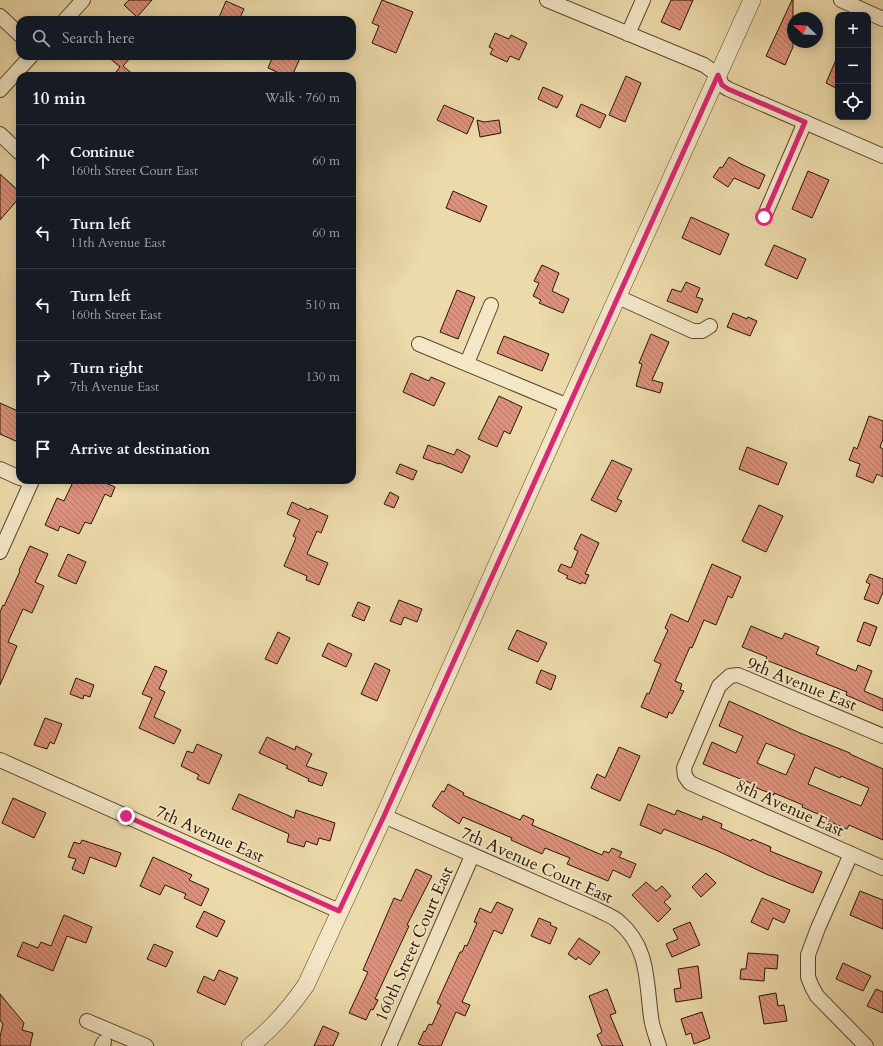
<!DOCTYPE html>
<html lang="en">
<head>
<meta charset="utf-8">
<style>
  :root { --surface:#171b24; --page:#20242c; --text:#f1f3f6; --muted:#9ea1a6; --line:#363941 }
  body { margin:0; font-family:Cardo,serif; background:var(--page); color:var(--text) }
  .controls { position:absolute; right:12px; top:12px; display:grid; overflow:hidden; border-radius:8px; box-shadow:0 2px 10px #0003 }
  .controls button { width:36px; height:36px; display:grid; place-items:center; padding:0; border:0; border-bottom:1px solid var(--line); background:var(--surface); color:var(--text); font:20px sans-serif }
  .compass { position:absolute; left:787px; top:12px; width:36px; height:36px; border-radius:50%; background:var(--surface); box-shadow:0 2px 10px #0003; rotate:293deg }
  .stop { position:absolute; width:12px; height:12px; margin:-9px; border:3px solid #db2777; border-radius:50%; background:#fff }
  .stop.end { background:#db2777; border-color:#fff; box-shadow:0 1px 4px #0008 }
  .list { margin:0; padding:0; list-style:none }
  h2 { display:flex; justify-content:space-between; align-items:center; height:52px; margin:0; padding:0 16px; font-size:17px }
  h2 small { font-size:13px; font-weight:400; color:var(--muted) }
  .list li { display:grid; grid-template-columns:26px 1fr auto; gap:12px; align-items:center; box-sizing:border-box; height:72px; padding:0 16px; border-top:1px solid var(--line) }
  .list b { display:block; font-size:15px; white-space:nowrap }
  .list p { margin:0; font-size:13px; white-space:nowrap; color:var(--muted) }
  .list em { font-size:13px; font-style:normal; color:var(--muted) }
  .icon { flex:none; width:22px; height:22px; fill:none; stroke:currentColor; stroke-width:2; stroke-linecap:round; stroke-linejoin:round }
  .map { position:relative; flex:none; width:883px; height:1046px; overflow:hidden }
  .search { position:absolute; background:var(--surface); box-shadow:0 2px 10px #0003; left:16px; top:16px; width:340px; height:44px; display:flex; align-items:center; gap:10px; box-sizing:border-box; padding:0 14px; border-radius:12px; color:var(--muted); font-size:15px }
  .panel { position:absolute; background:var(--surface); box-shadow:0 2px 10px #0003; left:16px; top:72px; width:340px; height:412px; border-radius:12px }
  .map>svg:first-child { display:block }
</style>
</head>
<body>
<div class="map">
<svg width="883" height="1046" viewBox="0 0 883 1046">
  <defs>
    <pattern id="building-back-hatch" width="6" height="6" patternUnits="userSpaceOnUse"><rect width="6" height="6" fill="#dd927d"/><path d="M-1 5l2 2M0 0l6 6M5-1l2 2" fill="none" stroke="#b37664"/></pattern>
  </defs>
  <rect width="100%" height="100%" fill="#ecdaab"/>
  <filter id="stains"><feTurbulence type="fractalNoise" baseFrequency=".005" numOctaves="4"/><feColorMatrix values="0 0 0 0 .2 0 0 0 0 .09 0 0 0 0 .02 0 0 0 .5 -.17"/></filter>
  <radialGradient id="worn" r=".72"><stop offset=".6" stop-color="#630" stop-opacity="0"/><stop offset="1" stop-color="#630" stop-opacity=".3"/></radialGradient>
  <g fill="url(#building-back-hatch)" stroke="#281502" fill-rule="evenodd">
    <polygon points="129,0 152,0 137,17 124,5"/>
    <polygon points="382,0 413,12 396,53 372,43 379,26 372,23"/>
    <polygon points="671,0 693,0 680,30 661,22"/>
    <polygon points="792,0 793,0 793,47 785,65 766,56"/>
    <polygon points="226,1 244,9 239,20 218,20"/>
    <polygon points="495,33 509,39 511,35 527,43 519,60 510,56 507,62 490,54 493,49 489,47"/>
    <polygon points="838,55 838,89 826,83"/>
    <polygon points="107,56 132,56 123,66 135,76 113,76 120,67"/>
    <polygon points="273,56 301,56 292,76 286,76 268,68"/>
    <polygon points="626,76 641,83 625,122 609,115"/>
    <polygon points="543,87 563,96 557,108 538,99"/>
    <polygon points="581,104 606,115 600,128 576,116"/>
    <polygon points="444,105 474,118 467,134 437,120"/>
    <polygon points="477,120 484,122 499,120 501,133 480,137"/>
    <polygon points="729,157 741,164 765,175 759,189 734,178 728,187 713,177 720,167 722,168"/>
    <polygon points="808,171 829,180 812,218 792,209"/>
    <polygon points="0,174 20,192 20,197 0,220"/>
    <polygon points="453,191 487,206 480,222 446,208"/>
    <polygon points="691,217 729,234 720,255 682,238"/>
    <polygon points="774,245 806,259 797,279 765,265"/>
    <polygon points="542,265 559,273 552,291 569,299 563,313 539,303 541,300 533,296 539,283 534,281"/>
    <polygon points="686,282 700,288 696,297 703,299 697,313 667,301 672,289 681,292"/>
    <polygon points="457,290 475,297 458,339 440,332"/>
    <polygon points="733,313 747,319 748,317 757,321 750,336 727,327"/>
    <polygon points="651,334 669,342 652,380 663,383 660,393 636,386 642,364 639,363"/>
    <polygon points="504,336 549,354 542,371 497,353"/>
    <polygon points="411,373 429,381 431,377 445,383 434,406 403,392"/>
    <polygon points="499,396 522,407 510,434 504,431 497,447 478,439"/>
    <polygon points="0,403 20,412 20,443 0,434"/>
    <polygon points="869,416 883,421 883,439 880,447 883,449 883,477 877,474 873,483 856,476 860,464 849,460 854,447 857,449"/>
    <polygon points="428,445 454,455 457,449 470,456 462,473 439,463 439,464 423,458"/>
    <polygon points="747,447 787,463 778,485 739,469"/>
    <polygon points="612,460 632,469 617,499 622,501 616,512 591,500"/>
    <polygon points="400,464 417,471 413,480 396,473"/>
    <polygon points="74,480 99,480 115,487 111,497 105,494 91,524 85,522 79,534 60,526 58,531 45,525 57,498 64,501"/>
    <polygon points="390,492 399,497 394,508 384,504"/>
    <polygon points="292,502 309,510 310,508 328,516 321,533 317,531 307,554 328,563 319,585 306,580 307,576 284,566 296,538 293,536 300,520 287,514"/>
    <polygon points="759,505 783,516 766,552 742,541"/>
    <polygon points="581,534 599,543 585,574 589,575 585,584 582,582 581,584 566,578 568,576 558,571 561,564 571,568 578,551 574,549"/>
    <polygon points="30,546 48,554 35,582 44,586 32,613 23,609 8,642 17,646 0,685 0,612 3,605 4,606 20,571 19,570"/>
    <polygon points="68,554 86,562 76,584 58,576"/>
    <polygon points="712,564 741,577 732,598 728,596 716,625 704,620 692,648 690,647 675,681 682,684 680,690 684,691 672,714 669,712 667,718 641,707 647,693 649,694 661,664 654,661 668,630 665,628 671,614 688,622"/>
    <polygon points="870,574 883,579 883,592 878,604 864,599 870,584 866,582"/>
    <polygon points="399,600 422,609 417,622 404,617 401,625 390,621"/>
    <polygon points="358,602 370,607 364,621 352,616"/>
    <polygon points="864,622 877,627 870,646 857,641"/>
    <polygon points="751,626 782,639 785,633 819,647 816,654 856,671 858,665 872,671 864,691 883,699 883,711 846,695 847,692 766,660 767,657 742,647"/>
    <polygon points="517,630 547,643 538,662 508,649"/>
    <polygon points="278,632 290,638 277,664 265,659"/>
    <polygon points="328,643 352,654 346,667 322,656"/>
    <polygon points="375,663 390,670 377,701 361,694"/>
    <polygon points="155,666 167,671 159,689 165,692 154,717 181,730 174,744 139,728 152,698 142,694"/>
    <polygon points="541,670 556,676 551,690 536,683"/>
    <polygon points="76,678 94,685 90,697 84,695 83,699 70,694"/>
    <path d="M729 701 800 733 850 753V754L883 769V840L849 825 847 829 826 820 827 818 802 807 803 805 774 793V795L752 786 753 784 703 764 712 742 736 753 743 736 719 726ZM766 743 795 755 786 775 757 763ZM815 767 840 778 841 776 869 788 861 806 808 784Z"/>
    <polygon points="45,718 62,724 54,744 50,742 47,749 34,745"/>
    <polygon points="267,737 295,750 296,746 312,754 306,766 327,773 322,786 308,781 309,779 286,768 288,766 259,753"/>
    <polygon points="197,744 222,755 209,784 197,779 199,775 181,766 187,751 193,753"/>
    <polygon points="619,747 640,756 620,801 591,788 597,774 605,778"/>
    <polygon points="448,784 464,793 463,795 520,820 523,815 534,820 532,825 602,855 604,851 609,853 612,848 622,852 619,857 636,864 630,878 613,870 608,881 567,864 570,858 545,848 542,854 511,840 512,838 463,817 459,824 432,806 442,791 444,792"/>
    <polygon points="239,794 294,818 296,810 335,823 330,841 319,838 317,845 306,841 304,847 287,842 289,834 232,809"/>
    <polygon points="13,798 46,813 34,838 2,823"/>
    <polygon points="648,804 675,815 677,810 702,820 703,816 722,824 721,828 751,841 752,839 771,847 770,851 822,872 813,893 766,874 718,851 664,829 661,834 640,825"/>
    <polygon points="82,840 121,853 116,867 90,857 84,874 72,869 76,859 68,857 74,842 80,844"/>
    <polygon points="153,857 192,875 189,880 209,889 201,906 184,898 186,894 165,885 160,895 140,886"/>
    <polygon points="416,869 432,876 407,925 409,926 375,999 378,1000 373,1010 371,1009 366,1020 349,1013 368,972 363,970 394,898 401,901"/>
    <polygon points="706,873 716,883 701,897 692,887"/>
    <polygon points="646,882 656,891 662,886 671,896 664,902 671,909 658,922 632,895"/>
    <polygon points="860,891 883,900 883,929 850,915"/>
    <polygon points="762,898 790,910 784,923 773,918 768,930 751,922"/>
    <polygon points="497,902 513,909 502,934 494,930 462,1002 470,1005 465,1016 456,1012 441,1046 424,1046 418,1044 424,1031 425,1032 429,1024 432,1025 441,1005 437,1003 460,952 462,952 465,945 467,946 477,923 474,922 480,908 491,913"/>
    <polygon points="204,911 225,921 217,937 196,927"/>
    <polygon points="64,915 92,927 86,943 67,936 53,971 17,956 23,942 38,948 41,942 51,946"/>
    <polygon points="539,918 551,923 550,925 557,928 550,944 531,936"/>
    <polygon points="690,922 700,945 672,957 666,944 678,939 673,929"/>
    <polygon points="579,938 600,952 590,965 578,957 576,960 568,954"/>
    <polygon points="154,944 173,952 166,967 147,959"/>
    <polygon points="748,953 778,955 777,969 765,968 764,981 740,979 741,969 746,969"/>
    <polygon points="843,963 871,976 863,991 836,979"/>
    <polygon points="698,966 702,998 676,1002 674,989 681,988 678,969"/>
    <polygon points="219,970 238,978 225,1005 197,992 204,976 214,981"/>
    <polygon points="607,989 616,1013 610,1015 623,1046 602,1046 597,1035 602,1032 589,996"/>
    <polygon points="876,989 883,992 883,1013 867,1006"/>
    <polygon points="776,993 778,1006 784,1005 787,1021 764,1024 759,996"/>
    <polygon points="0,994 24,1023 22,1030 33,1033 30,1046 0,1046 0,1037 3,1024 0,1020"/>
    <polygon points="702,1012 710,1038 694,1044 691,1033 686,1035 681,1019"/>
    <polygon points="323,1026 339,1033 333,1046 314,1046"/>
  </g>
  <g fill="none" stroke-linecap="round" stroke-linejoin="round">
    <g stroke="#59462c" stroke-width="16">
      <g id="minor">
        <polyline points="547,0 704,65 718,75 722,85 728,89 883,156"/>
        <polyline points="841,0 883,19"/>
        <polyline points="0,16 20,35"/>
        <polyline points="65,20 83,0"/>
        <polyline points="628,34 643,0"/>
        <polyline points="0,90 31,56"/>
        <polyline points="0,134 20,153"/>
        <polyline points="764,217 805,122"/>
        <polyline points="618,297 693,331 702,331 710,326"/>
        <polyline points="419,344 568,406"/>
        <polyline points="467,363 491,305"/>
        <polyline points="0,469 20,478"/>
        <polyline points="0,552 31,483 25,480"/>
        <polyline points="883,736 738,675 730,676 719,686 684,768 685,776 690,783 883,868"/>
        <polyline points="0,760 339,911"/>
        <path d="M384 816 596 909C603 913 612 916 618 921 649 947 646 980 651 1017 652 1027 656 1036 659 1046"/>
        <polyline points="851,854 818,928 808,955 808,977 812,987 817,996 866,1046"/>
        <polyline points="87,1021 146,1046"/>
        <polyline points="102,1046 104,1042"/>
        <polyline points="389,1046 472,856"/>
      </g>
    </g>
    <g stroke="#59462c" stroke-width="18">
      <path id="tertiary" d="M250 1046C272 1029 290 1008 306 985L384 816 568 406 752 0"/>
    </g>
    <use href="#minor" stroke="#f3e7c8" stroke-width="14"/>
    <use href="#tertiary" stroke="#f3e7c8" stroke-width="17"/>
  </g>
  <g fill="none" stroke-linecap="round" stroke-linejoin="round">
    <polyline stroke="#db2777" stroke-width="5" points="126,816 339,911 384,816 718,75 722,85 728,89 805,122 764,217"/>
  </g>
  <g text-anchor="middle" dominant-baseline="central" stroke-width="3.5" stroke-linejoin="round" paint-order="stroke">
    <g font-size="17" fill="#281502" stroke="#f3e7c8">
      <text transform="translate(802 684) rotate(22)">9th Avenue East</text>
      <text transform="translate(790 808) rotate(24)">8th Avenue East</text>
      <text transform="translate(210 834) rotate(24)">7th Avenue East</text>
      <text transform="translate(537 865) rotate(24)">7th Avenue Court East</text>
      <text transform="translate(414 944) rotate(-66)">160th Street Court East</text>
    </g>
  </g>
  <rect width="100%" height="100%" filter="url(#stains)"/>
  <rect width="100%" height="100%" fill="url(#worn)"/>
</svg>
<div class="controls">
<button>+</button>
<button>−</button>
<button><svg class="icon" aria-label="locate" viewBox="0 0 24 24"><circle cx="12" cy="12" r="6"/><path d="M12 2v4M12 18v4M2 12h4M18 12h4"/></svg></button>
</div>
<svg class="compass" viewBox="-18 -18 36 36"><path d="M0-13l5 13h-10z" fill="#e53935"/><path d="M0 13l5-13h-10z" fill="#9ea1a6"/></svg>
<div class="stop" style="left:764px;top:217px"></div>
<div class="stop end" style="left:126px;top:816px"></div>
<div class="search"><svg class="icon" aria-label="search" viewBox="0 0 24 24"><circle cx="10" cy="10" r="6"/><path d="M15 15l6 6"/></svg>Search here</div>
<section class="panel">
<h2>10 min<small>Walk · 760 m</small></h2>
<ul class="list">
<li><svg class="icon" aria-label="ahead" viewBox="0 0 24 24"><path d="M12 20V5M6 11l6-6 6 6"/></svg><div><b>Continue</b><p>160th Street Court East</p></div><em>60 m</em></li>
<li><svg class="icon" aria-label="left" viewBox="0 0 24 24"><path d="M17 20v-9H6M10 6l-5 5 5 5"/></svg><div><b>Turn left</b><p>11th Avenue East</p></div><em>60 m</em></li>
<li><svg class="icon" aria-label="left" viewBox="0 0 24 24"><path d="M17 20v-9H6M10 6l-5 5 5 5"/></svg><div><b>Turn left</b><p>160th Street East</p></div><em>510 m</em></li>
<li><svg class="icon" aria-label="right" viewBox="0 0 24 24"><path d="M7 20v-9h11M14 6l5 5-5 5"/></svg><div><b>Turn right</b><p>7th Avenue East</p></div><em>130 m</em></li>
<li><svg class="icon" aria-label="arrive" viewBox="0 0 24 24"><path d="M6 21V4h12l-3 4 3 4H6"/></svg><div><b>Arrive at destination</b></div></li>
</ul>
</section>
</div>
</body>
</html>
